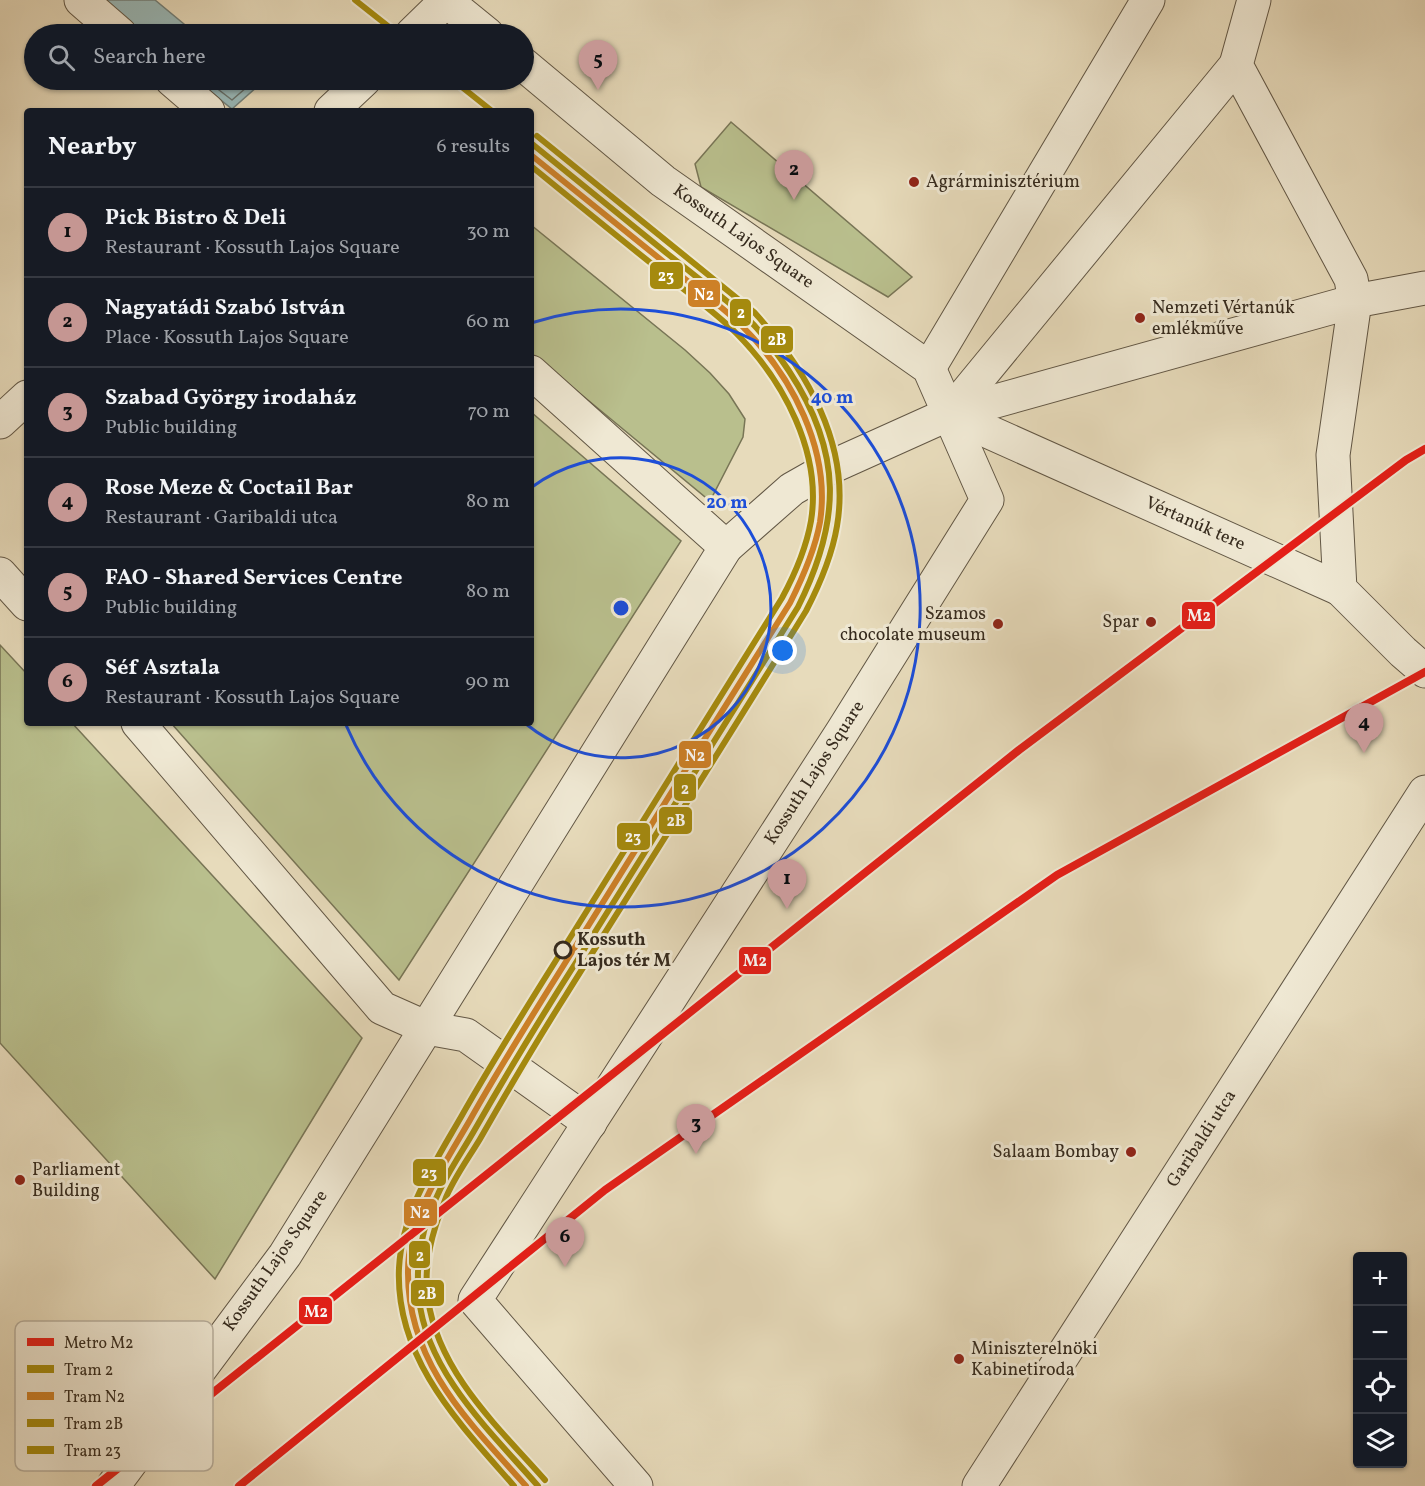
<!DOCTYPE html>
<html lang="en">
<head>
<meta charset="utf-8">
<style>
  :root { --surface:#171b24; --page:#20242c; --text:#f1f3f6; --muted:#9ea1a6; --line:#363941; --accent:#c59692 }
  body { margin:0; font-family:Vollkorn,serif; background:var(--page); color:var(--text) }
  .controls { position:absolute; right:18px; bottom:18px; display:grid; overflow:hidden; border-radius:6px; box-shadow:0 2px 4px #0004 }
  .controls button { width:54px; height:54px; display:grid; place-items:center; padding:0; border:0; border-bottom:2px solid var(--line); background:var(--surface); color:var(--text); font:30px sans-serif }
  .you { position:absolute; left:783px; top:651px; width:21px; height:21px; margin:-15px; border:4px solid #fff; border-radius:50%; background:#1a73e8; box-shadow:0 0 0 9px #1a73e833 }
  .badge { display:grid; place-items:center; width:39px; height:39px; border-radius:50%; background:var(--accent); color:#111; font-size:20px; font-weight:700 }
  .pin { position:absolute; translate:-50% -50px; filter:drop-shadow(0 2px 3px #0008) }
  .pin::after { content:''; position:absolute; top:32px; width:21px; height:18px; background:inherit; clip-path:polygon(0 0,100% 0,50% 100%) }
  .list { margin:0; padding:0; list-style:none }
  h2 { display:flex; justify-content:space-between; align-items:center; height:78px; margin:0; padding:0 24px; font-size:26px }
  h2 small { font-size:20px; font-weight:400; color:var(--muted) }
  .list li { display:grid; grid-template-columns:39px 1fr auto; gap:18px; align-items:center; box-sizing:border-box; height:90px; padding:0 24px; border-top:2px solid var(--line) }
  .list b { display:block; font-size:22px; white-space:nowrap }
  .list p { margin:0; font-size:20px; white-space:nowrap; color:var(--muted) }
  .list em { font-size:20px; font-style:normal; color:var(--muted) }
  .icon { flex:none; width:33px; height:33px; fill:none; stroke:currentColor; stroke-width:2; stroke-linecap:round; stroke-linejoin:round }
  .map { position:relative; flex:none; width:1425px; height:1486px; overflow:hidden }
  .search { position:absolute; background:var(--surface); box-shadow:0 2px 4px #0004; left:24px; top:24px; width:510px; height:66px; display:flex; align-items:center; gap:15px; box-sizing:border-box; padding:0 21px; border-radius:33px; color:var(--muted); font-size:22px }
  .panel { position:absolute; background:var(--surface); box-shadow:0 2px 4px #0004; left:24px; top:108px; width:510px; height:618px; border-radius:6px }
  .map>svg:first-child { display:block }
</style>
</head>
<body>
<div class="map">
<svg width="1425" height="1486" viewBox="0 0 1425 1486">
  <rect width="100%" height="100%" fill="#e7dbbb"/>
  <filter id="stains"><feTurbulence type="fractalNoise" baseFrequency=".00333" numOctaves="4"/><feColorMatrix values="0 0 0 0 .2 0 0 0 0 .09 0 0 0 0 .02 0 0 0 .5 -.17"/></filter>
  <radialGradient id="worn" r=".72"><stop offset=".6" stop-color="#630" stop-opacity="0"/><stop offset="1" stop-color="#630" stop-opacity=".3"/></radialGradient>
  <g fill="#b9bf8d" stroke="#787556" stroke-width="1.5">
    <polygon points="731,122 912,277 888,297 701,187 695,164"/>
    <polygon points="531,225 685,350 710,373 729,394 745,419 743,437 710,501 531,353"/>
    <polygon points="531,412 681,541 399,980 171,723 531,723"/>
    <polygon points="0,645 27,674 27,723 72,723 362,1038 215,1279 0,1043"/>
  </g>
  <g fill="#99b9b9" stroke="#71807b" stroke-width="1.5">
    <polygon points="100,0 155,0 196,34 142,34"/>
    <polygon points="196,80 250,80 258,86 232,109"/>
  </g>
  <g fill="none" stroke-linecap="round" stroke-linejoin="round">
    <polyline stroke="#68726c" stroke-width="1.5" points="206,80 232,100 247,87 247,80"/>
    <g stroke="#625745" stroke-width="35">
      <g id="pedestrian">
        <polyline points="81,0 120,34"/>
        <polyline points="445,0 487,34"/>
        <polyline points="412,34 446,1"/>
        <polyline points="524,65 663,181 929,368 987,500 842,732 475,1300 636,1486"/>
        <polyline points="172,80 208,111"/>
        <polyline points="331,111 364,80"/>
        <polyline points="929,368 1148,0"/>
        <polyline points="949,414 1236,65"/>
        <polyline points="949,414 1340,589"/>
        <polyline points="0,422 27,397"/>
        <polyline points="726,547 792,489 829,468 949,414 1355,301"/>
        <polyline points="0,574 27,604"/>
        <polyline points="138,723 382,1008 427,1028 466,1035 590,1123"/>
        <polyline points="113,1486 285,1255 726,547 531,372"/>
      </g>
    </g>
    <g stroke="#625745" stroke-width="35">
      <g id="minor">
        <polyline points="1254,0 1236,65 1351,279 1355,301 1333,455 1340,589 1403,652 1425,671"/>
        <polyline points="1355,301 1425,288"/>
        <polyline points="979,1486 1425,792"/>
      </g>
    </g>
    <use href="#pedestrian" stroke="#efe8d3" stroke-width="33"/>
    <use href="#minor" stroke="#efe8d3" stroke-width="33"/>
    <g stroke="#efe8d3" stroke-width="10">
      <g id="tram-1">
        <polyline points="355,0 398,34"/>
        <polyline points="453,80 492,111"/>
        <path d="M531 143C577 180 623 218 669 255 695 276 722 296 747 318 763 333 777 353 789 371 843 453 841 521 798 607 724 726 649 845 575 964 540 1019 506 1075 474 1131 462 1152 448 1172 438 1194 422 1226 415 1263 419 1298 426 1372 492 1433 538 1486"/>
      </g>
    </g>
    <g stroke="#efe8d3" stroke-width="10">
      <path id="tram-2" d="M526 1486C469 1422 407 1363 408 1271 408 1217 444 1165 470 1120 502 1063 537 1008 572 952 644 836 717 719 790 603 803 577 815 550 820 522 831 450 792 376 742 326 719 303 690 284 665 263 620 227 576 191 531 155"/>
    </g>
    <g stroke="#efe8d3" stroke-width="10">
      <path id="tram-3" d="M537 136 754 312C806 369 851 445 837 526 832 556 820 584 806 611 727 740 646 867 566 995 536 1042 508 1090 480 1139 468 1159 453 1179 445 1200 432 1232 423 1265 428 1299 438 1372 499 1428 545 1480"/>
    </g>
    <g stroke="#efe8d3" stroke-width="10">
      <path id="tram-4" d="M514 1486C459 1423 395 1359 399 1268 402 1212 434 1164 461 1117 491 1064 523 1013 555 962 631 841 706 719 782 598 795 574 806 549 811 521 822 453 784 381 736 333 714 311 686 292 662 272 618 237 575 202 531 166"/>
    </g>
    <use href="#tram-1" stroke="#a58a0e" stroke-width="6"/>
    <use href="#tram-2" stroke="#cd8027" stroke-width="6"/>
    <use href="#tram-3" stroke="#a58a0e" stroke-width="6"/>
    <use href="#tram-4" stroke="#a58a0e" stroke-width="6"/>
    <g stroke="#efe8d3" stroke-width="12">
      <g id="metro-1">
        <polyline points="96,1486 1019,750 1406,460 1425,449"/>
        <polyline points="239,1486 605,1190 1057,875 1425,672"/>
      </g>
    </g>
    <use href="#metro-1" stroke="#e41f18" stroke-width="8"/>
  </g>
  <g fill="none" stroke="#1d4ed8" stroke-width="3">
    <path d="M532 487A150 150 0 1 1 526 724"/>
    <path d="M531 323A299 299 0 1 1 346 725"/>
  </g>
  <g fill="#8f2418" stroke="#efe8d3" stroke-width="2">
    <circle cx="914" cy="182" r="6"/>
    <circle cx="1140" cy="318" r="6"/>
    <circle cx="1151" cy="622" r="6"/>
    <circle cx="998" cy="624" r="6"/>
    <circle cx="1131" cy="1152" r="6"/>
    <circle cx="20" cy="1180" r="6"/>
    <circle cx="959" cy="1359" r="6"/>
  </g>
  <circle fill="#efe8d3" stroke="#362b1e" stroke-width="3" cx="563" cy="950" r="8"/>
  <g text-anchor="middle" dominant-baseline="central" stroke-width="6" stroke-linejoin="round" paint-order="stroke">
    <g font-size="18" fill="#362b1e" stroke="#efe8d3" text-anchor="start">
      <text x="926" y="182">Agrárminisztérium</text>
      <text x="1152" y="308">Nemzeti Vértanúk<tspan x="1152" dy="21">emlékműve</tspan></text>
      <text x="986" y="614" text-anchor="end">Szamos<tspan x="986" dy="21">chocolate museum</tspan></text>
      <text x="1139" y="622" text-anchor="end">Spar</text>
      <text x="1119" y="1152" text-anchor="end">Salaam Bombay</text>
      <text x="32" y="1170">Parliament<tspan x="32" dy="21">Building</tspan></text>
      <text x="971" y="1349">Miniszterelnöki<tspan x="971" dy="21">Kabinetiroda</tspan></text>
    </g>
    <g font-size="18" fill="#362b1e" stroke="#efe8d3">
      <text transform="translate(743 237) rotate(35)">Kossuth Lajos Square</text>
      <text transform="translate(1195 524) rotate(24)">Vértanúk tere</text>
      <text transform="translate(815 773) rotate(-57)">Kossuth Lajos Square</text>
      <text transform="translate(1202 1139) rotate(-57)">Garibaldi utca</text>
      <text transform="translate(276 1261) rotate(-55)">Kossuth Lajos Square</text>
    </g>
    <g font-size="18" font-weight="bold" fill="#362b1e" stroke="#efe8d3" text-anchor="start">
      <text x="577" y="940">Kossuth<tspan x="577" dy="21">Lajos tér M</tspan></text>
    </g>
  </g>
  <rect x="15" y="1321" width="198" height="150" rx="9" fill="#efe8d3" stroke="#b8af9d" stroke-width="1.5"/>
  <rect x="27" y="1338" width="27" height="8" fill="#e41f18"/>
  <rect x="27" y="1365" width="27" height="8" fill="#a58a0e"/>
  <rect x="27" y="1392" width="27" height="8" fill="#cd8027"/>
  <rect x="27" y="1419" width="27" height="8" fill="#a58a0e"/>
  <rect x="27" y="1446" width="27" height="8" fill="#a58a0e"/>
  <g font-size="16" fill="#362b1e">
    <text x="64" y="1348">Metro M2</text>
    <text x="64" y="1375">Tram 2</text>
    <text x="64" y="1402">Tram N2</text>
    <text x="64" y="1429">Tram 2B</text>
    <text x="64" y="1456">Tram 23</text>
  </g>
  <circle cx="621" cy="608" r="9" fill="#1d4ed8" stroke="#efe8d3" stroke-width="3"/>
  <g font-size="18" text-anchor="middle" font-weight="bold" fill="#1d4ed8" stroke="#efe8d3" stroke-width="6" stroke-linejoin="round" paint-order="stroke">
    <text x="832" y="403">40 m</text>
    <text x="727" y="508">20 m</text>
  </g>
  <g stroke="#efe8d3" stroke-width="2">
    <rect x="649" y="261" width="35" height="29" rx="6" fill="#a58a0e"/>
    <rect x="687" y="279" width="34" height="29" rx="6" fill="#cd8027"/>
    <rect x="729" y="298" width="23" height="29" rx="6" fill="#a58a0e"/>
    <rect x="760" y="325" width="34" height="29" rx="6" fill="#a58a0e"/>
    <rect x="1181" y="601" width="35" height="29" rx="6" fill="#e41f18"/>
    <rect x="678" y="740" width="34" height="29" rx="6" fill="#cd8027"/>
    <rect x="673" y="773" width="24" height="29" rx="6" fill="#a58a0e"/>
    <rect x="658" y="806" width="35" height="29" rx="6" fill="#a58a0e"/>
    <rect x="616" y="822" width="35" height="29" rx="6" fill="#a58a0e"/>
    <rect x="738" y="946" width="34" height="29" rx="6" fill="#e41f18"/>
    <rect x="412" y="1158" width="35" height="29" rx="6" fill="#a58a0e"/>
    <rect x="403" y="1198" width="35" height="29" rx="6" fill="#cd8027"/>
    <rect x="408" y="1240" width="23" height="29" rx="6" fill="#a58a0e"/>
    <rect x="410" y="1279" width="35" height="28" rx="6" fill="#a58a0e"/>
    <rect x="298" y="1296" width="35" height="29" rx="6" fill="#e41f18"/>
  </g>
  <g font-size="16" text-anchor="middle" font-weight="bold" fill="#fff">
    <text x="666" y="281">23</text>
    <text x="704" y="300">N2</text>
    <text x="741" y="318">2</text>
    <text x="777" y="345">2B</text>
    <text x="1199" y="621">M2</text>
    <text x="695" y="761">N2</text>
    <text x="685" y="794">2</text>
    <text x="676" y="826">2B</text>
    <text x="633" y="842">23</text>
    <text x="755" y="966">M2</text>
    <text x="429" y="1178">23</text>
    <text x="420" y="1218">N2</text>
    <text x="420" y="1261">2</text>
    <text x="427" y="1299">2B</text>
    <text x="316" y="1317">M2</text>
  </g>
  <rect width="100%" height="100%" filter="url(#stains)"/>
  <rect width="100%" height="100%" fill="url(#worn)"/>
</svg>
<div class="controls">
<button>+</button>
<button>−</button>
<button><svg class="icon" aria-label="locate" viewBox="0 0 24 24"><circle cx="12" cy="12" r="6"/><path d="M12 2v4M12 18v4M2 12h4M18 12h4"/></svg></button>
<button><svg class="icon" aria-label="layers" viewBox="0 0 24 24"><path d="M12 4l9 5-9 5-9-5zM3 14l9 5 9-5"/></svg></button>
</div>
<div class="you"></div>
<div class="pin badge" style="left:787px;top:909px">1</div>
<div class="pin badge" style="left:794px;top:200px">2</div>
<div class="pin badge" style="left:696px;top:1154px">3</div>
<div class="pin badge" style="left:1364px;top:753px">4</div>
<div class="pin badge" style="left:598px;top:90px">5</div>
<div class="pin badge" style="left:565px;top:1267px">6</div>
<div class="search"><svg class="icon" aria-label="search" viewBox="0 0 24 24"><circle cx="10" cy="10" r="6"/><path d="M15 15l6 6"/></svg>Search here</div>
<section class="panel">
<h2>Nearby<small>6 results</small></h2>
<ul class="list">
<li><span class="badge">1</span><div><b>Pick Bistro &amp; Deli</b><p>Restaurant · Kossuth Lajos Square</p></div><em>30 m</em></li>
<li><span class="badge">2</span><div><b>Nagyatádi Szabó István</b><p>Place · Kossuth Lajos Square</p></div><em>60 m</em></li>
<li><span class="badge">3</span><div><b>Szabad György irodaház</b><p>Public building</p></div><em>70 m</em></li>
<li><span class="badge">4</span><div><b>Rose Meze &amp; Coctail Bar</b><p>Restaurant · Garibaldi utca</p></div><em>80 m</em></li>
<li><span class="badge">5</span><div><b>FAO - Shared Services Centre</b><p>Public building</p></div><em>80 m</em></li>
<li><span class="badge">6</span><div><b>Séf Asztala</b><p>Restaurant · Kossuth Lajos Square</p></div><em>90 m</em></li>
</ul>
</section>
</div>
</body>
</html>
